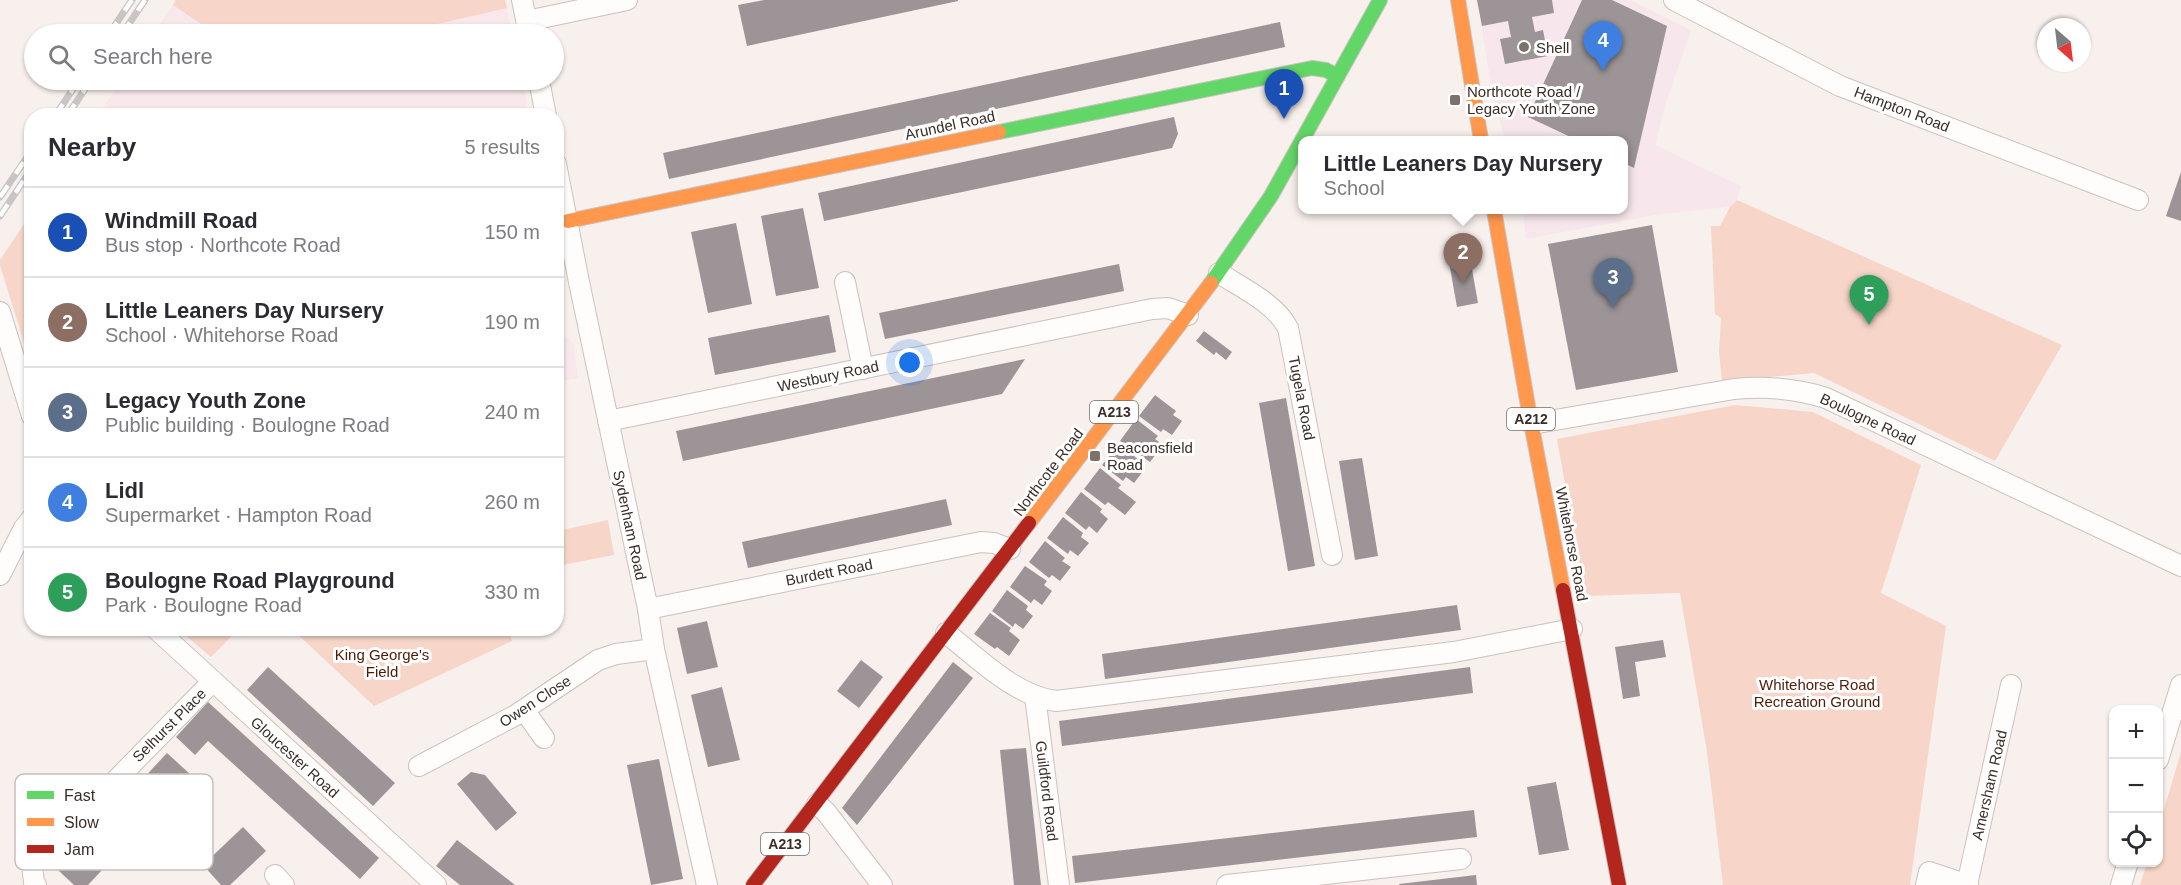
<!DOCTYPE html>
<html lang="en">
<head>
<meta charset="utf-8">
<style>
  :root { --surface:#fff; --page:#f7f7f7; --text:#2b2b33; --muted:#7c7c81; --line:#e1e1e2; --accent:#0b8043 }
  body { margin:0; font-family:Helvetica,sans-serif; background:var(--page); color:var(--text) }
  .controls { position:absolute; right:18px; bottom:18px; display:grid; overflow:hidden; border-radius:12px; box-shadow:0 2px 4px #0004 }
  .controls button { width:54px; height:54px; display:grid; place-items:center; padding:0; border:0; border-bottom:2px solid var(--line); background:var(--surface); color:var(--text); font:30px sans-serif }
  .compass { position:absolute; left:2037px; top:18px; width:54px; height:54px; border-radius:50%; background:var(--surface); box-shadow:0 2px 4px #0004; rotate:152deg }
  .you { position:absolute; left:910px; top:363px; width:21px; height:21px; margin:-15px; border:4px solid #fff; border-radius:50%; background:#1a73e8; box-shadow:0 0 0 9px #1a73e833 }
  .badge { display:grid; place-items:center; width:39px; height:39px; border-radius:50%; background:var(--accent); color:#fff; font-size:20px; font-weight:700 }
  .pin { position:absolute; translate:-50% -50px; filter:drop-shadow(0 2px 3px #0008) }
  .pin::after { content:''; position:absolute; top:32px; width:21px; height:18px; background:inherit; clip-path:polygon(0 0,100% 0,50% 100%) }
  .popup { position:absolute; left:1298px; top:136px; width:330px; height:78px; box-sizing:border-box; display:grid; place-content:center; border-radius:12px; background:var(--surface); filter:drop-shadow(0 2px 4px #0005); font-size:20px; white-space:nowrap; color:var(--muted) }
  .popup b { font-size:22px; color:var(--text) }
  .popup::after { content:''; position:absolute; left:50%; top:100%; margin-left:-12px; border:12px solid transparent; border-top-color:var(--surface) }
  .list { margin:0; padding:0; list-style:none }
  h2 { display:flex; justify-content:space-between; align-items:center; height:78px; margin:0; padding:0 24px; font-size:26px }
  h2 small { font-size:20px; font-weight:400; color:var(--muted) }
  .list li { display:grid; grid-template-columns:39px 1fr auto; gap:18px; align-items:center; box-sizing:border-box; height:90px; padding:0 24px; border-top:2px solid var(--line) }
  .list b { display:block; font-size:22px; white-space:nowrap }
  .list p { margin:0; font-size:20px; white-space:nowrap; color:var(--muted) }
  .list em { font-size:20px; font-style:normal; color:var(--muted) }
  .icon { flex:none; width:33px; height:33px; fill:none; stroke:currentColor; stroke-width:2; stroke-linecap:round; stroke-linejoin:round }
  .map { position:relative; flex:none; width:2181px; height:885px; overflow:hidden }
  .search { position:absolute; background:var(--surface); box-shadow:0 2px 4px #0004; left:24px; top:24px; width:540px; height:66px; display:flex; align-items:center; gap:15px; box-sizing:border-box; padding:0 21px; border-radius:33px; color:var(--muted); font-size:22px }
  .panel { position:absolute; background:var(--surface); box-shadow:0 2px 4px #0004; left:24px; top:108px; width:540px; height:528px; border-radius:24px }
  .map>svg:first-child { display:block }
</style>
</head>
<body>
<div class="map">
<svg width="2181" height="885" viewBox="0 0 2181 885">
  <rect width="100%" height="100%" fill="#f8f0ed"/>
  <polygon fill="#f7e7ec" points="1477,0 1631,0 1691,30 1666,103 1655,145 1741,186 1737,200 1730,207 1661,214 1526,239 1523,210 1624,210 1624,140 1505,140 1492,91"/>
  <g fill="#f8e7eb">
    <polygon points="176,0 505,0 512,34 153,34"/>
    <polygon points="122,80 522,80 529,115 98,115"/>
    <polygon points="557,329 573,343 578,378 557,382"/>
  </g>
  <g fill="#f7d6c9">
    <polygon points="176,0 505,0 507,8 394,34 216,34 173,5"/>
    <polygon points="1737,200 2062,345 1995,461 1814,373 1722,381 1719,352 1721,318 1715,314 1711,226 1720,226 1730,207"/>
    <polygon points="31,214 31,366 0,265 0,260"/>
    <polygon points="1735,405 1813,412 1921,465 1881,593 1946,626 1910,885 1723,885 1707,752 1680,593 1585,596 1557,439"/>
    <polygon points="608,520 614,555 557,566 557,531"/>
    <polygon points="178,629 239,629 211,657"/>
    <polygon points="292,629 509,629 512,641 374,706"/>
    <polygon points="2181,752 2181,885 2140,885 2147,863 2158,862 2159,826"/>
  </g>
  <g fill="#9c9497">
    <polygon points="764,0 958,0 958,1 747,46 738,5"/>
    <polygon points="1477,0 1552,0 1554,13 1532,17 1535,32 1543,30 1548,56 1505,64 1500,39 1511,37 1508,21 1482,26"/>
    <polygon points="1582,0 1612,0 1667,26 1634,168 1624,163 1624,140 1577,140 1528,117"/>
    <polygon points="1280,22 1285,47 669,179 663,153"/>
    <polygon points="1174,117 1178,134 1172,148 824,221 818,193"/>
    <polygon points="2181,172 2181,221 2166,216"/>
    <polygon points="803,208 819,288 776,296 761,216"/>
    <polygon points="736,223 752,304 708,313 691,232"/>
    <polygon points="1652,225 1678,372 1576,390 1548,244"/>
    <polygon points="1470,258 1478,303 1457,307 1449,262"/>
    <polygon points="1119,264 1124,291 885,339 879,313"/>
    <polygon points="829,315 836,352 715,375 708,338"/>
    <polygon points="1204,331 1232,352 1226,360 1216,352 1214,355 1196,341"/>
    <polygon points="1025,359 1002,394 683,461 676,431"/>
    <polygon points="1155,395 1176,411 1173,415 1182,421 1172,435 1163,429 1161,432 1139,416"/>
    <polygon points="1286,398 1315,566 1288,571 1259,403"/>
    <polygon points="1136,419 1158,436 1155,439 1163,445 1150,462 1120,441"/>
    <polygon points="1119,444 1139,460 1137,464 1144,470 1134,483 1126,477 1123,481 1102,465"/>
    <polygon points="1362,458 1378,556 1355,560 1339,461"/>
    <polygon points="1100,468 1121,485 1118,488 1136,502 1125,515 1108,502 1105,505 1084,489"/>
    <polygon points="1081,492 1102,509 1100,512 1108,519 1097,533 1089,526 1086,530 1065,513"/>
    <polygon points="946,499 952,525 748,568 742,542"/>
    <polygon points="1063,517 1083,533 1081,537 1089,543 1078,556 1070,550 1068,554 1047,538"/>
    <polygon points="1045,541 1065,558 1062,561 1071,567 1060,581 1052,575 1049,578 1029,562"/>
    <polygon points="1025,566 1047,581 1044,585 1052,591 1042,605 1034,599 1031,603 1010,587"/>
    <polygon points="1007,590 1028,606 1026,610 1033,616 1023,629 1015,623 1013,627 992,611"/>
    <polygon points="1457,605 1461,630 1105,679 1102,654"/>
    <polygon points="990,613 1011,628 1009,631 1020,640 1009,656 997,647 995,649 974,634"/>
    <polygon points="707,621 718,667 687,674 677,628"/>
    <polygon points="1663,640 1666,657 1635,662 1640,696 1623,699 1615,647"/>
    <polygon points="861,660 883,677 859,708 837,691"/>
    <polygon points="953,662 973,678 857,825 842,808"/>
    <polygon points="268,667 395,783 373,806 247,690"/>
    <polygon points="1470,667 1473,693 1062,746 1059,721"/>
    <polygon points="722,687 740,760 708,767 691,695"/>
    <polygon points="208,702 379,858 360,879 208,741 195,755 176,737"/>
    <polygon points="1026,748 1041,885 1014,885 1000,750"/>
    <polygon points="167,753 191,775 88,885 74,885 58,870"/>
    <polygon points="659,759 683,879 651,885 627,765"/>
    <polygon points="471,772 485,775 517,813 496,831 457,784"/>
    <polygon points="1556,782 1569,850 1539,855 1527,787"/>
    <polygon points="1474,810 1477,837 1075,883 1072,856"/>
    <polygon points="243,827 266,851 230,885 221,885 203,865"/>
    <polygon points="457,840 515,885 460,885 436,866"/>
    <polygon points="1476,875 1477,885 1399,885 1399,884"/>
  </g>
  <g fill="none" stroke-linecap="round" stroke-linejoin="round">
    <g stroke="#cbc1bd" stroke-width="22">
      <g id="street">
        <polyline points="522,0 529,34"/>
        <polyline points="1674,0 1840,86 2138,200"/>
        <polyline points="527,21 627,0"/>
        <polyline points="539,80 546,116"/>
        <polyline points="556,164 579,282 648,609 654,649 707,885"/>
        <path d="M1219 273C1242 288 1275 303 1288 328L1332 555"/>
        <polyline points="845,282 863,369"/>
        <polyline points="0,312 32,416"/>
        <polyline points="608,421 1152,309 1168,308 1188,315"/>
        <path d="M1532 424 1734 389C1767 386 1795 388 1826 398L2181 566"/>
        <polyline points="0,575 24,528 32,518"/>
        <polyline points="648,609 981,542 994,543 1010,549"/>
        <polyline points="155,628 436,885"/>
        <path d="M946 633C978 658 1015 696 1056 701L1454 652 1572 629"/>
        <polyline points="1035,696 1059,885"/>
        <polyline points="524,710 544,738"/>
        <polyline points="2158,760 2181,685"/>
        <polyline points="419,766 516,715 598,660 616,654 654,649"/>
        <polyline points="817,804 826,812 882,885"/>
        <polyline points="275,875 284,885"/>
        <polyline points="36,885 34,882 32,866 212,682"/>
        <polyline points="1227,885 1461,859"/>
        <polyline points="1926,885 1929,872 1968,885"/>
        <polyline points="1967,885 2011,685"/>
        <polyline points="2121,885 2128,862"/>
      </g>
    </g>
    <g stroke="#cbc1bd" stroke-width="16">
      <g id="fast">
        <polyline points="999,132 1312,68 1326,70 1337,76"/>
        <polyline points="1211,283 1271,196 1380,0"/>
      </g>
    </g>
    <g stroke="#cbc1bd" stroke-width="16">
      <g id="slow">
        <polyline points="1458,0 1481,140"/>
        <polyline points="1494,210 1529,412 1563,590"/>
        <polyline points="568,221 999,132"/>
        <polyline points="1029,523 1211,283"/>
      </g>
    </g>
    <g stroke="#cbc1bd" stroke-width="16">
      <g id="jam">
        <polyline points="1563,590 1619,885"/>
        <polyline points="753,885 1029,523"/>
      </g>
    </g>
    <use href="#street" stroke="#fefdfc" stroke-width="20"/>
    <use href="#fast" stroke="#63d668" stroke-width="14"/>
    <use href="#slow" stroke="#ff974d" stroke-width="14"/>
    <use href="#jam" stroke="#b3261e" stroke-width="14"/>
    <g stroke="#c8c6c5" stroke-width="7">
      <g id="rail">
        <polyline points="109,34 132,0"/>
        <polyline points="122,34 145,0"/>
        <polyline points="55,116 79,80"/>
        <polyline points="67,116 91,80"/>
        <polyline points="0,197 32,150"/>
        <polyline points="0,216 32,168"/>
      </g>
    </g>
    <use href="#rail" stroke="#fff" stroke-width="4.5" stroke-dasharray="14" stroke-linecap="butt"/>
  </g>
  <g fill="#7d716c" stroke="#fff" stroke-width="2">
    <circle cx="1524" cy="47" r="6"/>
    <rect x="1449" y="94" width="12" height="12" rx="3"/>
    <rect x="1089" y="450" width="12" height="12" rx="3"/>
  </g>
  <g text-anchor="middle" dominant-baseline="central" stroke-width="6" stroke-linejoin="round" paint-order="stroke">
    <g fill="#fff" stroke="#766c68" stroke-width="1.5">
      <rect x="1090" y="401" width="48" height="22" rx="4.5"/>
      <rect x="1507" y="408" width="48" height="22" rx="4.5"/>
      <rect x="761" y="833" width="48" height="22" rx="4.5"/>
    </g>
    <g font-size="14" font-weight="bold" fill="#3b2d27">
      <text x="1114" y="412">A213</text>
      <text x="1531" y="419">A212</text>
      <text x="785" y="844">A213</text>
    </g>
    <g font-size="15" fill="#3b2d27" stroke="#fff" text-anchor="start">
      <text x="1536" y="47">Shell</text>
      <text x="1467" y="91">Northcote Road /<tspan x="1467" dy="17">Legacy Youth Zone</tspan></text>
      <text x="1107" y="447">Beaconsfield<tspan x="1107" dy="17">Road</tspan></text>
    </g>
    <g font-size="15" fill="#3b2d27" stroke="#fff">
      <text transform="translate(1902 109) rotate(21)">Hampton Road</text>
      <text transform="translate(950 125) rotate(-12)">Arundel Road</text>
      <text transform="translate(828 376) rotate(-12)">Westbury Road</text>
      <text transform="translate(1302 398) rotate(79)">Tugela Road</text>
      <text transform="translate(1868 419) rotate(25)">Boulogne Road</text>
      <text transform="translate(1048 472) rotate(-53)">Northcote Road</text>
      <text transform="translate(630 525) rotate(78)">Sydenham Road</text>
      <text transform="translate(1572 544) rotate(79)">Whitehorse Road</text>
      <text transform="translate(829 572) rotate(-11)">Burdett Road</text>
      <text transform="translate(535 701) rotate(-33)">Owen Close</text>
      <text transform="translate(169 725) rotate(-45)">Selhurst Place</text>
      <text transform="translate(295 757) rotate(42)">Gloucester Road</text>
      <text transform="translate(1989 785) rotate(-77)">Amersham Road</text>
      <text transform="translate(1047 791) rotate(83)">Guildford Road</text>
    </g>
    <g font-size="15" fill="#4e1b06" stroke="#fff">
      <text x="382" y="654">King George's<tspan x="382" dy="17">Field</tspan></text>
      <text x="1817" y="684">Whitehorse Road<tspan x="1817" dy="17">Recreation Ground</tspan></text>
    </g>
  </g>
  <rect x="15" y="774" width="198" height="96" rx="9" fill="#fff" stroke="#c4c0be" stroke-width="1.5"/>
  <rect x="27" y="791" width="27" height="8" fill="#63d668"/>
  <rect x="27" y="818" width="27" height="8" fill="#ff974d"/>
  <rect x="27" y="845" width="27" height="8" fill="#b3261e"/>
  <g font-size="16" fill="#3b2d27">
    <text x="64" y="801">Fast</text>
    <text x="64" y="828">Slow</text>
    <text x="64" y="855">Jam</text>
  </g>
</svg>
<div class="controls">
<button>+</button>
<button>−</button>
<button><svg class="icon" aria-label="locate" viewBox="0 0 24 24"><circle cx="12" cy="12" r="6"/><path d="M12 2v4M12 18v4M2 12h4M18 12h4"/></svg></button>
</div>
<svg class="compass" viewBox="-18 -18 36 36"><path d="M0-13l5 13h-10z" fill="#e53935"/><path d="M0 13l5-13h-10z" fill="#7c7c81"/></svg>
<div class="you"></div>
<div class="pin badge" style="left:1284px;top:119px;background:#1a4fb4">1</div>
<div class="pin badge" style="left:1463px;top:283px;background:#8d6e63">2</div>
<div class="popup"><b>Little Leaners Day Nursery</b>School</div>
<div class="pin badge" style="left:1613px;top:308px;background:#5c6f8a">3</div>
<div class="pin badge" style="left:1603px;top:71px;background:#3f7fe0">4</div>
<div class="pin badge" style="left:1869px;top:325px;background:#2e9e5b">5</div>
<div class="search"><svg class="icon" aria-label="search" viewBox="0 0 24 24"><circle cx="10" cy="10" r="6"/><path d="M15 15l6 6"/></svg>Search here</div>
<section class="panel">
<h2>Nearby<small>5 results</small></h2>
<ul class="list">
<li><span class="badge" style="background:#1a4fb4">1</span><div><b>Windmill Road</b><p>Bus stop · Northcote Road</p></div><em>150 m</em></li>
<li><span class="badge" style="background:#8d6e63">2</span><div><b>Little Leaners Day Nursery</b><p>School · Whitehorse Road</p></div><em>190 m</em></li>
<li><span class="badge" style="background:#5c6f8a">3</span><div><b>Legacy Youth Zone</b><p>Public building · Boulogne Road</p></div><em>240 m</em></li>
<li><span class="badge" style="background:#3f7fe0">4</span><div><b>Lidl</b><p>Supermarket · Hampton Road</p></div><em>260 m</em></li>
<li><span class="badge" style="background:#2e9e5b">5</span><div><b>Boulogne Road Playground</b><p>Park · Boulogne Road</p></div><em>330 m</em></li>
</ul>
</section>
</div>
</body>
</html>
